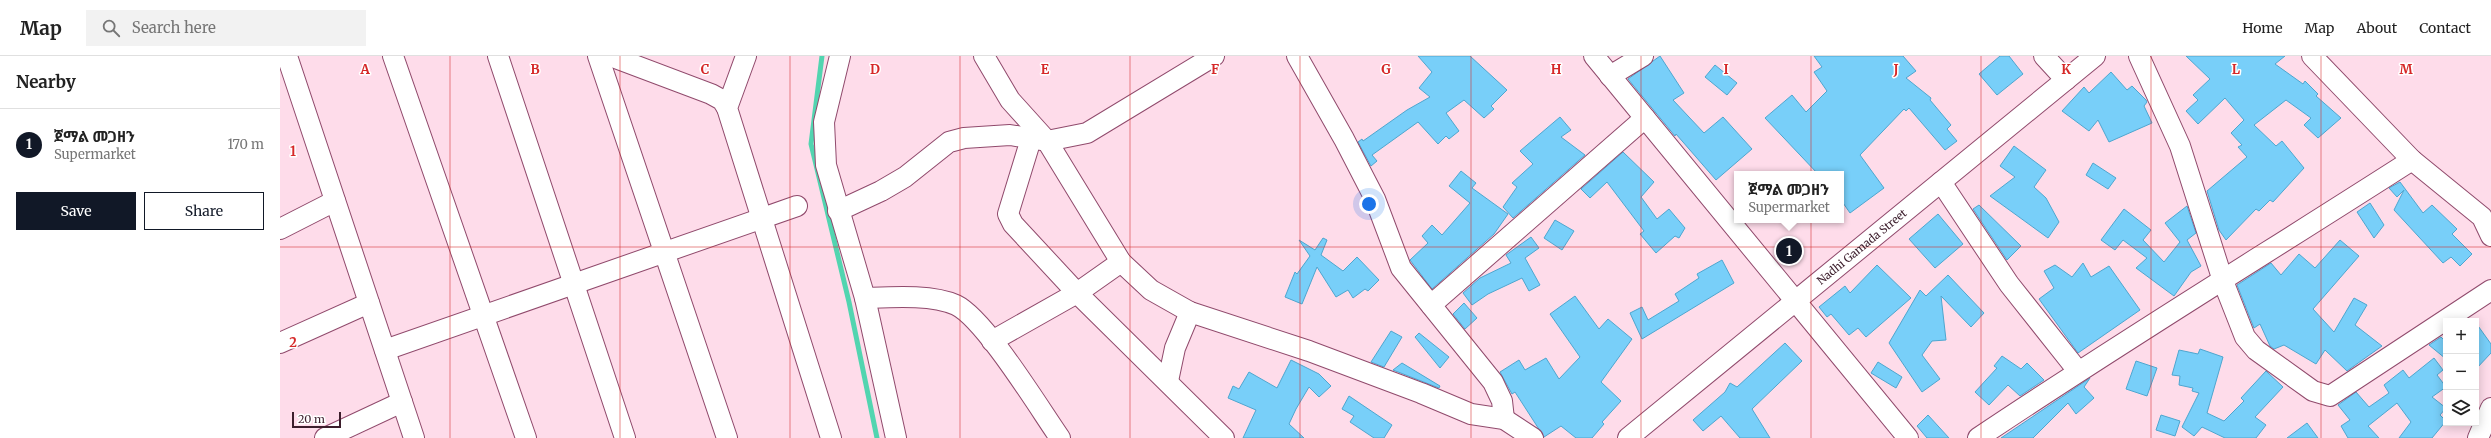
<!DOCTYPE html>
<html lang="en">
<head>
<meta charset="utf-8">
<style>
  :root { --surface:#fff; --page:#f2f2f2; --text:#222; --muted:#767676; --line:#e0e0e0; --accent:#111827 }
  body { margin:0; font-family:Merriweather,"Noto Sans Ethiopic",serif; background:var(--page); color:var(--text) }
  .controls { position:absolute; right:12px; bottom:12px; display:grid; overflow:hidden; border-radius:0px; box-shadow:0 2px 10px #0003 }
  .controls button { width:36px; height:36px; display:grid; place-items:center; padding:0; border:0; border-bottom:1px solid var(--line); background:var(--surface); color:var(--text); font:20px sans-serif }
  .scale { position:absolute; left:12px; bottom:10px; width:49px; box-sizing:border-box; padding-left:4px; border:2px solid #3c1e2c; border-top:0; font-size:11px; line-height:14px; white-space:nowrap; color:#3c1e2c; -webkit-text-stroke:3px #fff; paint-order:stroke }
  .you { position:absolute; left:1089px; top:148px; width:14px; height:14px; margin:-10px; border:3px solid #fff; border-radius:50%; background:#1a73e8; box-shadow:0 0 0 6px #1a73e833 }
  .badge { display:grid; place-items:center; width:26px; height:26px; border-radius:50%; background:var(--accent); color:#fff; font-size:13px; font-weight:700 }
  .pin { position:absolute; translate:-50% -50%; border:2px solid #fff; box-shadow:0 1px 4px #0006 }
  .popup { position:absolute; left:1454px; top:115px; width:110px; height:52px; box-sizing:border-box; display:grid; place-content:center; border-radius:0px; background:var(--surface); filter:drop-shadow(0 1px 3px #0005); font-size:13px; white-space:nowrap; color:var(--muted) }
  .popup b { font-size:15px; color:var(--text) }
  .popup::after { content:''; position:absolute; left:50%; top:100%; margin-left:-8px; border:8px solid transparent; border-top-color:var(--surface) }
  .list { margin:0; padding:0; list-style:none }
  h2 { display:flex; justify-content:space-between; align-items:center; height:52px; margin:0; padding:0 16px; font-size:17px }
  h2 small { font-size:13px; font-weight:400; color:var(--muted) }
  .list li { display:grid; grid-template-columns:26px 1fr auto; gap:12px; align-items:center; box-sizing:border-box; height:72px; padding:0 16px; border-top:1px solid var(--line) }
  .list b { display:block; font-size:15px; white-space:nowrap }
  .list p { margin:0; font-size:13px; white-space:nowrap; color:var(--muted) }
  .list em { font-size:13px; font-style:normal; color:var(--muted) }
  .actions { display:flex; gap:8px; padding:12px 16px }
  .actions a { flex:1; padding:9px 0; border:1px solid var(--accent); border-radius:0px; text-align:center; font-size:14px; color:var(--accent) }
  .actions .main { background:var(--accent); color:#fff }
  .icon { flex:none; width:22px; height:22px; fill:none; stroke:currentColor; stroke-width:2; stroke-linecap:round; stroke-linejoin:round }
  .map { position:relative; flex:none; width:2211px; height:382px; overflow:hidden }
  header { display:flex; align-items:center; gap:24px; box-sizing:border-box; height:56px; padding:0 20px; background:var(--surface); border-bottom:1px solid var(--line) }
  header strong { font-size:19px }
  nav { display:flex; gap:22px; margin-inline-start:auto; font-size:14px }
  .search { width:280px; height:36px; background:var(--page); display:flex; align-items:center; gap:10px; box-sizing:border-box; padding:0 14px; border-radius:0px; color:var(--muted); font-size:15px }
  main { display:flex }
  aside { flex:1; background:var(--surface) }
  .map>svg:first-child { display:block }
</style>
</head>
<body>
<header>
<strong>Map</strong>
<div class="search"><svg class="icon" aria-label="search" viewBox="0 0 24 24"><circle cx="10" cy="10" r="6"/><path d="M15 15l6 6"/></svg>Search here</div>
<nav><a>Home</a><a>Map</a><a>About</a><a>Contact</a></nav>
</header>
<main>
<aside>
<h2>Nearby<small></small></h2>
<ul class="list">
<li><span class="badge">1</span><div><b>ጀማል መጋዘን</b><p>Supermarket</p></div><em>170 m</em></li>
</ul>
<div class="actions"><a class="main">Save</a><a>Share</a></div>
</aside>
<div class="map">
<svg width="2211" height="382" viewBox="0 0 2211 382">
  <rect width="100%" height="100%" fill="#fedcea"/>
  <g fill="none" stroke-linecap="round" stroke-linejoin="round">
    <polyline stroke="#52d5b0" stroke-width="5" points="542,0 531,88 569,246 597,382"/>
  </g>
  <g fill="#78cff9" stroke="#4ea6cf">
    <polygon points="1138,0 1190,0 1227,34 1211,50 1214,53 1204,62 1184,44 1166,57 1179,75 1169,83 1166,80 1158,88 1138,66 1092,99 1097,105 1091,110 1078,86 1082,83 1083,85 1127,54 1150,41 1139,32 1152,16"/>
    <polygon points="1380,0 1404,37 1393,44 1424,77 1443,61 1472,93 1436,124 1396,78 1395,80 1348,23"/>
    <polygon points="1534,0 1623,0 1636,15 1626,22 1651,42 1650,44 1671,69 1667,73 1677,85 1665,94 1629,52 1626,55 1624,53 1580,99 1604,132 1570,157 1561,144 1561,118 1538,118 1485,62 1512,39 1526,56 1547,35 1534,16 1542,11"/>
    <polygon points="1720,0 1729,0 1743,18 1717,39 1699,18"/>
    <polygon points="1906,0 2005,0 1995,8 2023,28 2025,25 2038,38 2036,40 2061,62 2038,82 2024,69 2031,62 2006,44 1974,69 1996,90 2002,85 2024,112 1993,146 1990,144 1979,155 1976,153 1946,184 1939,174 1927,135 1967,101 1958,91 1962,89 1951,77 1964,64 1945,42 1918,68 1906,55 1918,44 1913,39 1930,23"/>
    <polygon points="1435,9 1457,27 1447,39 1425,21"/>
    <polygon points="1831,16 1847,34 1852,30 1866,44 1867,46 1864,50 1872,67 1829,86 1818,64 1809,75 1782,55 1804,31 1809,37"/>
    <polygon points="1280,61 1291,74 1281,81 1305,99 1233,162 1223,151 1237,131 1232,127 1253,108 1240,95"/>
    <polygon points="1734,90 1766,114 1754,131 1766,142 1779,166 1768,182 1710,140 1735,121 1720,110"/>
    <polygon points="1343,96 1374,126 1361,141 1377,163 1389,153 1405,172 1399,182 1395,180 1376,197 1360,178 1364,175 1327,126 1310,142 1301,133"/>
    <polygon points="1813,107 1836,122 1828,133 1806,119"/>
    <polygon points="1181,115 1196,127 1192,132 1228,158 1214,178 1152,233 1130,204 1148,187 1142,180 1152,169 1162,179 1190,147 1169,130"/>
    <polygon points="2120,126 2143,157 2152,149 2177,173 2172,178 2192,198 2180,210 2171,201 2163,207 2114,154 2124,134 2117,141 2109,132"/>
    <polygon points="2090,147 2104,169 2094,182 2077,156"/>
    <polygon points="1699,149 1741,190 1727,204 1693,153"/>
    <polygon points="1907,150 1916,177 1907,184 1921,210 1911,216 1894,240 1856,212 1867,202 1843,184 1835,194 1821,184 1844,153 1871,174 1863,184 1884,206 1900,186 1885,167"/>
    <polygon points="1658,158 1683,188 1655,212 1629,183"/>
    <polygon points="1275,164 1294,175 1282,194 1264,182"/>
    <polygon points="1251,181 1259,192 1245,202 1260,229 1249,235 1242,222 1208,238 1192,249 1183,237 1200,222 1231,207 1226,199"/>
    <polygon points="1043,182 1047,184 1041,199 1063,215 1077,201 1099,224 1088,235 1085,233 1073,242 1068,234 1056,241 1037,211 1022,248 1005,241 1015,216 1017,218 1030,200 1019,184 1035,194"/>
    <polygon points="2060,184 2079,200 2033,253 2054,276 2074,242 2087,249 2075,269 2102,290 2067,315 2045,294 2036,308 2004,289 1994,293 1990,290 1980,268 1974,272 1957,229 1991,207 2001,219 2019,198 2035,212"/>
    <polygon points="1442,204 1454,227 1362,283 1350,257 1362,251 1368,264 1399,245 1395,238 1419,222 1417,218"/>
    <polygon points="1803,207 1811,221 1829,210 1860,254 1798,297 1759,243 1774,232 1764,215 1775,209 1792,221"/>
    <polygon points="1597,209 1631,242 1586,281 1578,272 1569,279 1551,258 1547,261 1539,251 1565,230 1570,237"/>
    <polygon points="1668,219 1704,257 1691,271 1661,240 1666,284 1652,285 1642,299 1660,323 1642,336 1609,287 1640,234 1646,240"/>
    <polygon points="1295,240 1319,273 1328,263 1352,283 1321,326 1341,345 1322,366 1324,368 1312,382 1296,382 1281,370 1264,381 1235,336 1232,338 1220,316 1239,304 1245,314 1266,302 1279,323 1300,301 1270,258"/>
    <polygon points="1184,247 1197,262 1185,273 1173,258"/>
    <polygon points="2196,267 2211,288 2211,297 2196,313"/>
    <polygon points="1111,275 1122,281 1104,311 1091,306"/>
    <polygon points="1139,277 1169,301 1160,312 1135,281"/>
    <polygon points="2161,281 2166,286 2166,303 2149,289"/>
    <polygon points="1505,287 1522,305 1472,353 1490,382 1460,382 1441,360 1423,375 1413,364 1445,336 1450,327 1457,331"/>
    <polygon points="1920,293 1943,301 1927,357 1944,365 1964,345 1961,342 1986,315 2003,331 1975,361 1986,369 1976,382 1945,382 1922,371 1914,380 1902,371 1919,337 1912,335 1913,332 1899,329 1900,320 1892,319 1899,294 1918,298"/>
    <polygon points="1722,300 1741,313 1747,307 1764,324 1740,340 1728,329 1709,349 1695,336 1717,312 1714,310"/>
    <polygon points="2154,302 2163,314 2157,319 2166,331 2152,341 2166,352 2160,359 2166,365 2152,382 2119,382 2131,366 2117,347 2088,370 2099,382 2068,382 2061,370 2070,364 2058,349 2076,336 2089,351 2109,337 2104,329 2123,314 2129,322"/>
    <polygon points="1011,304 1039,318 1051,330 1039,341 1029,331 1016,353 1009,368 1024,382 963,382 976,354 948,342 953,330 959,333 969,316 997,332"/>
    <polygon points="1856,305 1877,312 1867,340 1846,333"/>
    <polygon points="1598,306 1622,321 1616,332 1591,317"/>
    <polygon points="1122,307 1160,330 1159,332 1113,314"/>
    <polygon points="1810,322 1804,331 1814,342 1796,358 1788,347 1753,382 1721,382"/>
    <polygon points="1069,340 1112,369 1104,382 1094,382 1070,366 1074,360 1062,353"/>
    <polygon points="1648,359 1669,382 1647,382 1637,370"/>
    <polygon points="1881,359 1900,365 1895,380 1876,374"/>
    <polygon points="2027,367 2038,382 2007,382"/>
  </g>
  <g fill="none" stroke-linecap="round" stroke-linejoin="round">
    <g stroke="#904a6c" stroke-width="22">
      <g id="minor">
        <polyline points="7,0 134,382"/>
        <polyline points="113,0 246,382"/>
        <polyline points="218,0 345,382"/>
        <polyline points="318,0 447,382"/>
        <polyline points="330,0 431,38 442,44 447,52"/>
        <polyline points="466,0 447,52 551,382"/>
        <polyline points="560,0 544,66 546,109 585,242 616,382"/>
        <polyline points="704,0 730,44 767,85 841,206 871,234 910,256 1029,295 1141,337 1191,358 1224,363 1253,382"/>
        <polyline points="1017,0 1064,83 1095,143 1121,212 1213,326 1222,345 1224,363"/>
        <polyline points="1314,0 1628,382"/>
        <polyline points="1764,0 1786,24"/>
        <polyline points="1859,0 1900,90 1943,225 1965,281 1976,294 2033,335 2050,340 2211,234"/>
        <polyline points="2032,0 2132,104 2202,161 2211,180"/>
        <polyline points="1330,20 1363,0"/>
        <polyline points="751,83 728,158 733,168 797,237 944,382"/>
        <polyline points="1661,126 1729,228 1798,315"/>
        <polyline points="558,155 601,135 625,121 669,86 684,82 730,79 767,85 807,77 934,0"/>
        <polyline points="0,173 55,145"/>
        <path d="M585 242C611 241 652 238 676 249 705 263 759 352 780 382"/>
        <polyline points="1151,249 1365,62"/>
        <polyline points="712,285 797,237 841,206"/>
        <polyline points="0,287 89,247"/>
        <polyline points="105,294 517,150"/>
        <polyline points="888,325 895,292 910,256"/>
        <polyline points="45,382 122,346"/>
        <path id="s1" d="M1348 382 1815 0"/>
        <path d="M1698 382C1841 286 1987 197 2132 104"/>
        <polyline points="2198,382 2211,352"/>
      </g>
    </g>
    <use href="#minor" stroke="#fff" stroke-width="20"/>
  </g>
  <path fill="none" stroke="#d62828" stroke-width="1" stroke-opacity="0.55" d="M170 0V382M340 0V382M510 0V382M680 0V382M850 0V382M1020 0V382M1191 0V382M1361 0V382M1531 0V382M1701 0V382M1871 0V382M2041 0V382M0 191H2211"/>
  <g text-anchor="middle" dominant-baseline="central" stroke-width="3" stroke-linejoin="round" paint-order="stroke">
    <g font-size="11" fill="#3c1e2c" stroke="#fff">
      <text stroke="none"><textPath href="#s1" startOffset="302">Nadhi Gamada Street</textPath></text>
    </g>
  </g>
  <g font-size="13" text-anchor="middle" font-weight="bold" fill="#d62828" stroke="#fff" stroke-width="3" stroke-linejoin="round" paint-order="stroke">
    <text x="85" y="18">A</text>
    <text x="255" y="18">B</text>
    <text x="425" y="18">C</text>
    <text x="595" y="18">D</text>
    <text x="765" y="18">E</text>
    <text x="935" y="18">F</text>
    <text x="1106" y="18">G</text>
    <text x="1276" y="18">H</text>
    <text x="1446" y="18">I</text>
    <text x="1616" y="18">J</text>
    <text x="1786" y="18">K</text>
    <text x="1956" y="18">L</text>
    <text x="2126" y="18">M</text>
    <text x="13" y="100">1</text>
    <text x="13" y="291">2</text>
  </g>
</svg>
<div class="controls">
<button>+</button>
<button>−</button>
<button><svg class="icon" aria-label="layers" viewBox="0 0 24 24"><path d="M12 4l9 5-9 5-9-5zM3 14l9 5 9-5"/></svg></button>
</div>
<div class="scale">20 m</div>
<div class="you"></div>
<div class="pin badge" style="left:1509px;top:195px">1</div>
<div class="popup"><b>ጀማል መጋዘን</b>Supermarket</div>
</div>
</main>
</body>
</html>
